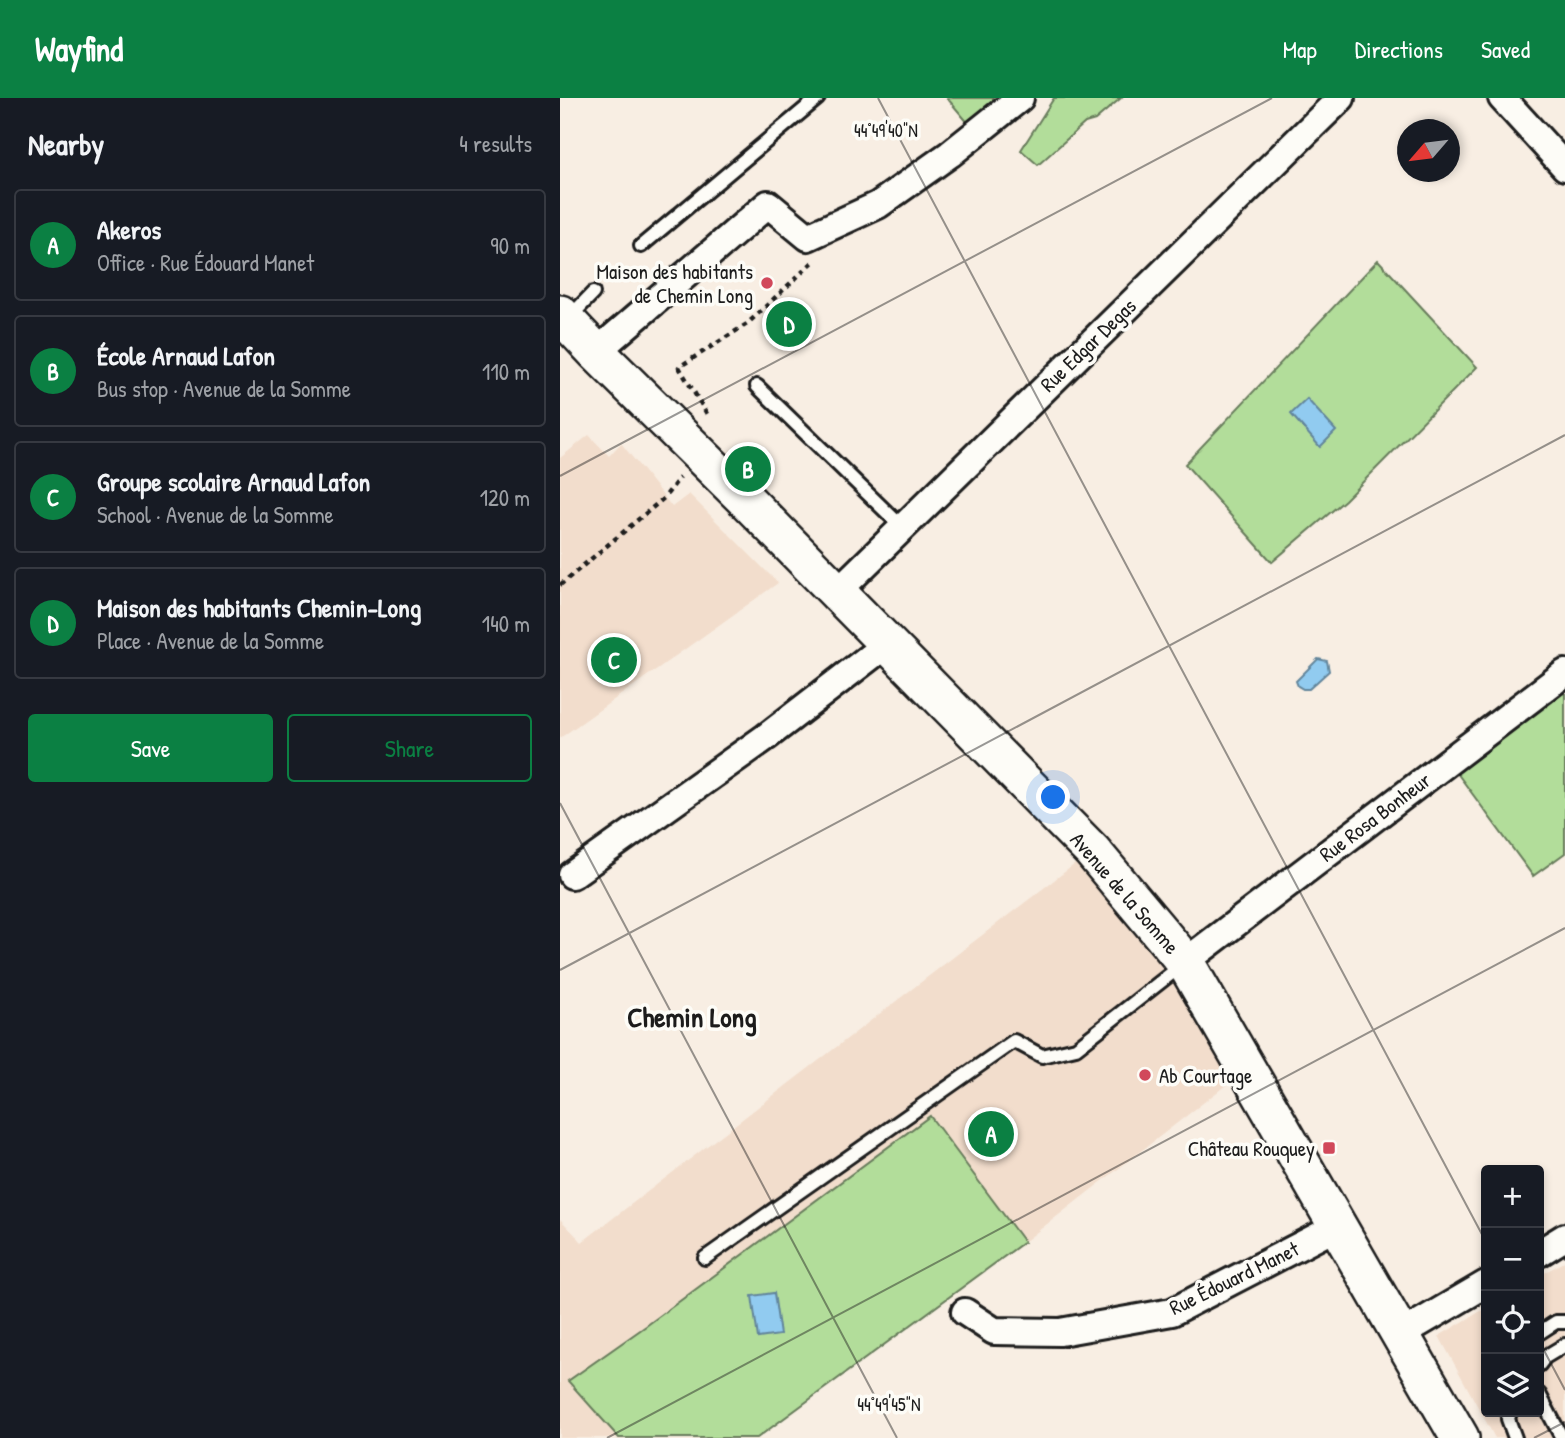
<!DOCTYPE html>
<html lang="en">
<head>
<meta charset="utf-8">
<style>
  :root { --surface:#171b24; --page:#242831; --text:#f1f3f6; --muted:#9ea1a6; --line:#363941; --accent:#0b8043 }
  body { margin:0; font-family:"Patrick Hand",sans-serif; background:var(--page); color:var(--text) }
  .controls { position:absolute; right:21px; bottom:21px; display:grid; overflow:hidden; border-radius:7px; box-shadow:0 4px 10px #0003 }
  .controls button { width:63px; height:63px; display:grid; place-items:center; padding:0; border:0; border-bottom:2px solid var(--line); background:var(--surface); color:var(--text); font:35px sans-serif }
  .compass { position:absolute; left:837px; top:21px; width:63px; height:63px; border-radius:50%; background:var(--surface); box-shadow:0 4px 10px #0003; rotate:242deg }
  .you { position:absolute; left:494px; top:700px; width:24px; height:24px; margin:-18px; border:5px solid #fff; border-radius:50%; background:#1a73e8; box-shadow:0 0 0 10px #1a73e833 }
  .badge { display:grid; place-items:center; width:46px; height:46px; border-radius:50%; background:var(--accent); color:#fff; font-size:23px; font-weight:700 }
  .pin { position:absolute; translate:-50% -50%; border:4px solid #fff; box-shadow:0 2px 7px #0006 }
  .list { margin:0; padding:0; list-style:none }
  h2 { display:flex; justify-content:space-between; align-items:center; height:91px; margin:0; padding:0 28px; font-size:30px }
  h2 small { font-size:23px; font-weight:400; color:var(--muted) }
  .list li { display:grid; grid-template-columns:46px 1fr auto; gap:21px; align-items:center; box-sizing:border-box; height:112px; margin:0 14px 14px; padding:0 14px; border:2px solid var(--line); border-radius:7px }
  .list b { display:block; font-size:26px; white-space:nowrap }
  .list p { margin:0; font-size:23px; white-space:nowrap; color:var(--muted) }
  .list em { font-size:23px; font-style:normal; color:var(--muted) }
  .actions { display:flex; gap:14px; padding:21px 28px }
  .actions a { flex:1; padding:16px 0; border:2px solid var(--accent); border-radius:7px; text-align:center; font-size:24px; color:var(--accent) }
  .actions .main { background:var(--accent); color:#fff }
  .icon { flex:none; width:38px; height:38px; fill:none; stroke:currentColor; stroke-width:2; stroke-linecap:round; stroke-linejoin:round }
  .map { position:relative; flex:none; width:1005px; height:1340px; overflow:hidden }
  header { display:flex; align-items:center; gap:42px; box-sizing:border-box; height:98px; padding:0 35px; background:var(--accent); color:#fff }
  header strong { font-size:33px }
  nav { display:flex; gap:38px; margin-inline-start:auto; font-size:24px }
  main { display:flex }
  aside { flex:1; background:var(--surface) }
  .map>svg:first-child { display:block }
</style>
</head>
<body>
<header>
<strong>Wayfind</strong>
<nav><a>Map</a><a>Directions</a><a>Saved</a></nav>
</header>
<main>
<aside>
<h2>Nearby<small>4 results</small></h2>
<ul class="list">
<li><span class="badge">A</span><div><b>Akeros</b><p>Office · Rue Édouard Manet</p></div><em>90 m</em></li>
<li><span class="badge">B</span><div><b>École Arnaud Lafon</b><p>Bus stop · Avenue de la Somme</p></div><em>110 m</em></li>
<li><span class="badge">C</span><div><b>Groupe scolaire Arnaud Lafon</b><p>School · Avenue de la Somme</p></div><em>120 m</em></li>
<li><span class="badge">D</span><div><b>Maison des habitants Chemin-Long</b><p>Place · Avenue de la Somme</p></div><em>140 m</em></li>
</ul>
<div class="actions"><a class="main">Save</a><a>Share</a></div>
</aside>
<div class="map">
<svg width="1005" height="1340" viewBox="0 0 1005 1340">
  <rect width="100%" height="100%" fill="#f8eee3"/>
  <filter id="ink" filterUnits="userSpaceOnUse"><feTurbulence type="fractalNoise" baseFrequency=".0143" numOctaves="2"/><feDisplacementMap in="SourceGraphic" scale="14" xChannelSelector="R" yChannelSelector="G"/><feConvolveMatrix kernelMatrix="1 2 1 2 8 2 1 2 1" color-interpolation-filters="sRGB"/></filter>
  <g filter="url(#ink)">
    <g fill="#f2ddcc">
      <polygon points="29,337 49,358 61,345 112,409 129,396 218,485 0,640 0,360"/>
      <polygon points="532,753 688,970 464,1144 371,1018 86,1228 8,1283 59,1340 0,1340 0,1121 22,1144"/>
      <polygon points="1005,1163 1005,1340 935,1340 879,1238 926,1210 926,1314 979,1314 979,1178"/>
    </g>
    <g fill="#b2dd9a" stroke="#677c5b" stroke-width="2">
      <polygon points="387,0 442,0 409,26"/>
      <polygon points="494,0 561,0 535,22 525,25 478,67 461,52"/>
      <polygon points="818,162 917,269 785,402 712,464 625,366"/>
      <polygon points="1005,594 1005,755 973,778 897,675"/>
      <polygon points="370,1018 464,1144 197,1340 59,1340 8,1283 86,1228"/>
    </g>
    <g fill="#91cbf0" stroke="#62859b" stroke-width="2">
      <polygon points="747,301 776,333 760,349 731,316"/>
      <polygon points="758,561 767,563 769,573 749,591 743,591 738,588 736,583"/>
      <polygon points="214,1195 220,1237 198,1240 192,1198"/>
    </g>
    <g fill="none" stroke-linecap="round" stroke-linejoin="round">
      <g stroke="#1c1c1c" stroke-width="18">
        <g id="lane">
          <polyline points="81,148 258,0"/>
          <polyline points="9,220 33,195"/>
          <polyline points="197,288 341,428"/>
          <polyline points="145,1160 454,943 482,958 516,950 622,867"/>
          <polyline points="979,1235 996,1224 1005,1224"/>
          <polyline points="979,1267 985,1259 1005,1247"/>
          <polyline points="979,1296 1002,1340"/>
          <polyline points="950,1314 948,1321 955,1340"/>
        </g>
      </g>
      <g stroke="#1c1c1c" stroke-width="32">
        <g id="street">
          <polyline points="942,0 1005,69"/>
          <polyline points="36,254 208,106 248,139 318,107 390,56 460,0"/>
          <polyline points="276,495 781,0"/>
          <polyline points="12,777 206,639 328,545"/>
          <polyline points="625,864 1005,575"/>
          <polyline points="979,1155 1005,1139"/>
          <polyline points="405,1214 434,1233 500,1234 612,1214 778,1128"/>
          <polyline points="841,1236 926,1186"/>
        </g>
      </g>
      <g stroke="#1c1c1c" stroke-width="42">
        <polyline id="secondary" points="0,216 36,254 187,403 532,753 625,864 900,1340"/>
      </g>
      <g stroke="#1c1c1c" stroke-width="4.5" stroke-dasharray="5 5" stroke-linecap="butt">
        <polyline points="147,316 119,269 187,226 253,164"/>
        <polyline points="0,487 104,400 120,379"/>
      </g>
      <use href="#lane" stroke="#fdfcf7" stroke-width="12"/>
      <use href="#street" stroke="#fdfcf7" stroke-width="26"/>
      <use href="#secondary" stroke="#fdfcf7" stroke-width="37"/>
    </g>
  </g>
  <path fill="none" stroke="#1c1c1c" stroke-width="2" stroke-opacity="0.45" d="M318 0 926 1144M0 378 712 0M0 705 337 1340M0 872 1005 337M979 1243 1005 1292M47 1340 1005 830M974 1340 1005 1324"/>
  <g fill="#d1495b" stroke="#fdfcf7" stroke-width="2.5">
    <circle cx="207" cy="185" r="7"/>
    <circle cx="585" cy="977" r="7"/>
    <rect x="762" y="1043" width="14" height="14" rx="3.5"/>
  </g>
  <g text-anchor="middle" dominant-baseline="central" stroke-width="7" stroke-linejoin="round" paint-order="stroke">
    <g font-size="21" fill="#1c1c1c" stroke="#fdfcf7" text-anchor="end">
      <text x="193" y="173">Maison des habitants<tspan x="193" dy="24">de Chemin Long</tspan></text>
      <text x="599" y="977" text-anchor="start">Ab Courtage</text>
      <text x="755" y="1050">Château Rouquey</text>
    </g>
    <g font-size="21" fill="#1c1c1c" stroke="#fdfcf7">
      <text transform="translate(528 247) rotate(-44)">Rue Edgar Degas</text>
      <text transform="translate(815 719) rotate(-37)">Rue Rosa Bonheur</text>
      <text transform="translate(565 795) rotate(49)">Avenue de la Somme</text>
      <text transform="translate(674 1180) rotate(-26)">Rue Édouard Manet</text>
    </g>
    <g font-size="28" font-weight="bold" fill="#1c1c1c" stroke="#fdfcf7">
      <text x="132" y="919">Chemin Long</text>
    </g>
  </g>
  <g font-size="18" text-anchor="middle" fill="#1c1c1c" stroke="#fdfcf7" stroke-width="7" stroke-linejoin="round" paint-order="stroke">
    <text x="326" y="39">44°49'40"N</text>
    <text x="329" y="1313">44°49'45"N</text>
  </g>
</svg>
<div class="controls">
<button>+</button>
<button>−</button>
<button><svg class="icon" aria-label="locate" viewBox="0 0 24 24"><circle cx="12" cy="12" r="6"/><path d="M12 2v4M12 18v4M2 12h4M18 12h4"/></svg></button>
<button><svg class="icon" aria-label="layers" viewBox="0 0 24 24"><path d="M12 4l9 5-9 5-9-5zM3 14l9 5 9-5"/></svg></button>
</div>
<svg class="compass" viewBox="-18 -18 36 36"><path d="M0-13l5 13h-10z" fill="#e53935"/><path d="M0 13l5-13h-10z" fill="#9ea1a6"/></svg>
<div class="you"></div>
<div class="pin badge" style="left:431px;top:1036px">A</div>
<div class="pin badge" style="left:188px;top:371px">B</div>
<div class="pin badge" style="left:54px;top:562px">C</div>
<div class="pin badge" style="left:229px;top:226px">D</div>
</div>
</main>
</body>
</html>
